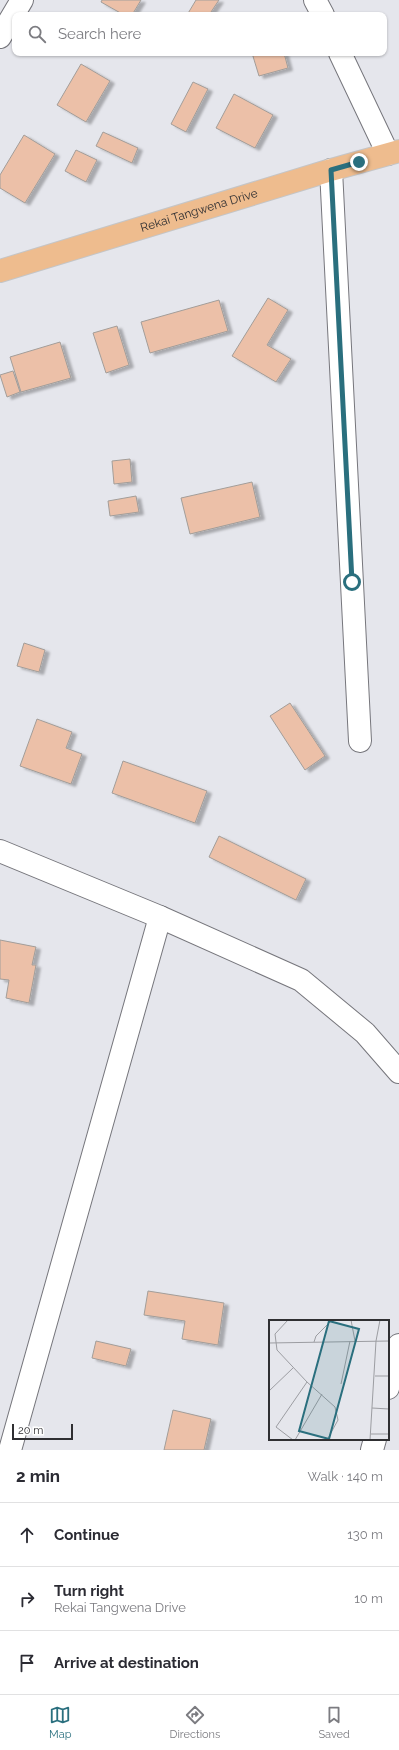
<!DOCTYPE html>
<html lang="en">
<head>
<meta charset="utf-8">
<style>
  :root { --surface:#fff; --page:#f2f2f3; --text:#2b2b33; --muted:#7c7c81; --line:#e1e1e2; --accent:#2a6f7e }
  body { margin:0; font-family:Raleway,sans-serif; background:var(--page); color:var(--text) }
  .scale { position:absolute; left:12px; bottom:10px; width:61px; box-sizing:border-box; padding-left:4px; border:2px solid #2f2f32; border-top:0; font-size:11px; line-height:14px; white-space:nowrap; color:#2f2f32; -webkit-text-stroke:3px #fff; paint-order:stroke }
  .stop { position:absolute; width:12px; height:12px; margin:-9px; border:3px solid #2a6f7e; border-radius:50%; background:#fff }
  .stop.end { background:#2a6f7e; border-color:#fff; box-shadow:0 1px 4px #0008 }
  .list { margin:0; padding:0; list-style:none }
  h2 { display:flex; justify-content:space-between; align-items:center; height:52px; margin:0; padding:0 16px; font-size:17px }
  h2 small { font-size:13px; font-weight:400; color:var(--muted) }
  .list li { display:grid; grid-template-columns:26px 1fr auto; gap:12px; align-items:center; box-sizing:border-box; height:64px; padding:0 16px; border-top:1px solid var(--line) }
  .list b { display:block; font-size:15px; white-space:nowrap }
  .list p { margin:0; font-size:13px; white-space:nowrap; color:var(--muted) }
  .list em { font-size:13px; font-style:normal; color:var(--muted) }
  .icon { flex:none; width:22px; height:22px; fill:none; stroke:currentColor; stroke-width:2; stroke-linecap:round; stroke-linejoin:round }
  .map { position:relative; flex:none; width:399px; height:1450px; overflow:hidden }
  .search { position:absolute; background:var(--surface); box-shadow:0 1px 3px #0004; left:12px; right:12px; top:12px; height:44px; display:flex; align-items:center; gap:10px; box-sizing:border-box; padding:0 14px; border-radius:8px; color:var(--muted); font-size:15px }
  .sheet { height:244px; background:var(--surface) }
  nav { display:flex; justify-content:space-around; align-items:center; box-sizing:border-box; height:56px; border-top:1px solid var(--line); background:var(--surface); font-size:11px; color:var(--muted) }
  nav a { display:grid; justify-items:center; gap:2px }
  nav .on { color:var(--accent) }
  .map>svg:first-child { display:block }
</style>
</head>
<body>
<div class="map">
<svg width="399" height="1450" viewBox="0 0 399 1450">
  <defs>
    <filter id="shadow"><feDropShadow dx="4.5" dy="2.5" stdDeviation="1" flood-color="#0004"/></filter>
  </defs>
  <rect width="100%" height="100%" fill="#e5e6ec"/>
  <g fill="#ecc0a8" stroke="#a29d99" filter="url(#shadow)">
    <polygon points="102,0 141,0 132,15 124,15 101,2"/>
    <polygon points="196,0 219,0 209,15 187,15"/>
    <polygon points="252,53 284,53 288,68 259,76"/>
    <polygon points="81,64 110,81 86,122 57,105"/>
    <polygon points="193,82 208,89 186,132 171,124"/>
    <polygon points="234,94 273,115 255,148 216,128"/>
    <polygon points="103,132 138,148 132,163 96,146"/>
    <polygon points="24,135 55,154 25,203 0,188 0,175"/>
    <polygon points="76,150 97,160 86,182 65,171"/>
    <polygon points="268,298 288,310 267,345 291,359 276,382 232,356"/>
    <polygon points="219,300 228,331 150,353 141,322"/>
    <polygon points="117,326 129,365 106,373 93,333"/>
    <polygon points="60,342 71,378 21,392 10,357"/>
    <polygon points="13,371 20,392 7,397 0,375"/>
    <polygon points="130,459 132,482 114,484 112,461"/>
    <polygon points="252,482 260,517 190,534 181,498"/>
    <polygon points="136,496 139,512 110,516 108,501"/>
    <polygon points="24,643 45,650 39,672 17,666"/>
    <polygon points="290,703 325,756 305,770 270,716"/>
    <polygon points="37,719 72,732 66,748 82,754 71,784 20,766"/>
    <polygon points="123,761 207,791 195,823 112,793"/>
    <polygon points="219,836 306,879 296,900 209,857"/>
    <polygon points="0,940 36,947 32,965 36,965 29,1003 6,998 9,980 0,979"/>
    <polygon points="148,1291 224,1303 218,1345 182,1339 185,1321 144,1315"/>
    <polygon points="96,1341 131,1349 126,1366 92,1358"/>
    <polygon points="173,1410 211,1419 204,1450 164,1450"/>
  </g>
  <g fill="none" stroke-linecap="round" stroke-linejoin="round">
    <g stroke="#76767c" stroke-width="24">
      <g id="minor">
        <polyline points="315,0 323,15"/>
        <polyline points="0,37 22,0"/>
        <polyline points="340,53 388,154"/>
        <polyline points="331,170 360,741"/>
        <polyline points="0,851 160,917 301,980 365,1033 399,1072"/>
        <polyline points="388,1388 399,1345"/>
        <polyline points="10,1450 160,917"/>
        <polyline points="372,1450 375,1439"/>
      </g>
    </g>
    <g stroke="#c5c5c6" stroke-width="24">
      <g id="major">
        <path id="s1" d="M0 271 331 170 399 151"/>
      </g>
    </g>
    <use href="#minor" stroke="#fff" stroke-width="22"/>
    <use href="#major" stroke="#eebc8e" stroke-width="22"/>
  </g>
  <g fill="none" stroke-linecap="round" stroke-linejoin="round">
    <polyline stroke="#2a6f7e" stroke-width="5" points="352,582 331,170 359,162"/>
  </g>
  <g text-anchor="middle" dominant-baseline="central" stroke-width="3.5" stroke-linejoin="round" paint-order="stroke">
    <g font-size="12" fill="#2f2f32" stroke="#fff">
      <text stroke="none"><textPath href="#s1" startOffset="208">Rekai Tangwena Drive</textPath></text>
    </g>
  </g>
  <g transform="translate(269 1320)">
    <rect width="120" height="120" fill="#e5e6ec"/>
    <path fill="none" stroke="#9c9da2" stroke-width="1" d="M19 0 6 14 8 30 38 62 66 87 69 100 58 120M82 0 86 21M45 22 47 16 63 0M0 23 120 21M106 56H120M72 64 81 21M0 71 24 48M103 88 120 89M102 114H120M24 120 7 107 38 62M26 120 53 74M101 120 107 21 111 0"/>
    <path fill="#2a6f7e" fill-opacity="0.15" stroke="#2a6f7e" stroke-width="2" d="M60 1 90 9 60 119 30 111Z"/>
    <rect width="120" height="120" fill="none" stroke="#2f2f32" stroke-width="2"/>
  </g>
</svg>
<div class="scale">20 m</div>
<div class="stop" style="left:352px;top:582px"></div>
<div class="stop end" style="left:359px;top:162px"></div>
<div class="search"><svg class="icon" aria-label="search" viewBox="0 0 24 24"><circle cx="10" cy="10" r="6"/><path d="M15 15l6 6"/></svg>Search here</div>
</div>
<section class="sheet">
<h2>2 min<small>Walk · 140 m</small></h2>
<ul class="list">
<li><svg class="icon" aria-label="ahead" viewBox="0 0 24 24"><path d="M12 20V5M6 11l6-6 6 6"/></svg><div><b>Continue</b></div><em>130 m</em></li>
<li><svg class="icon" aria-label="right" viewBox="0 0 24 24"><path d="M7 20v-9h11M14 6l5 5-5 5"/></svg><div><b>Turn right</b><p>Rekai Tangwena Drive</p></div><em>10 m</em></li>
<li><svg class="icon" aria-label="arrive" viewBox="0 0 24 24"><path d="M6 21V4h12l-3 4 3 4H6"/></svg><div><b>Arrive at destination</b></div></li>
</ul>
</section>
<nav>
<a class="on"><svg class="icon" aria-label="map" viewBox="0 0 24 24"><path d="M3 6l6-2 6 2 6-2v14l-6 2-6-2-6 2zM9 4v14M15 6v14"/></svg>Map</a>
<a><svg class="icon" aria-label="directions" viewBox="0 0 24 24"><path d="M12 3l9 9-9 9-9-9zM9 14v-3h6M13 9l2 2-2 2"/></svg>Directions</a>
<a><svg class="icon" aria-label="saved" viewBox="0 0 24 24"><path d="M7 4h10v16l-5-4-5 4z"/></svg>Saved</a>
</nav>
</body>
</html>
